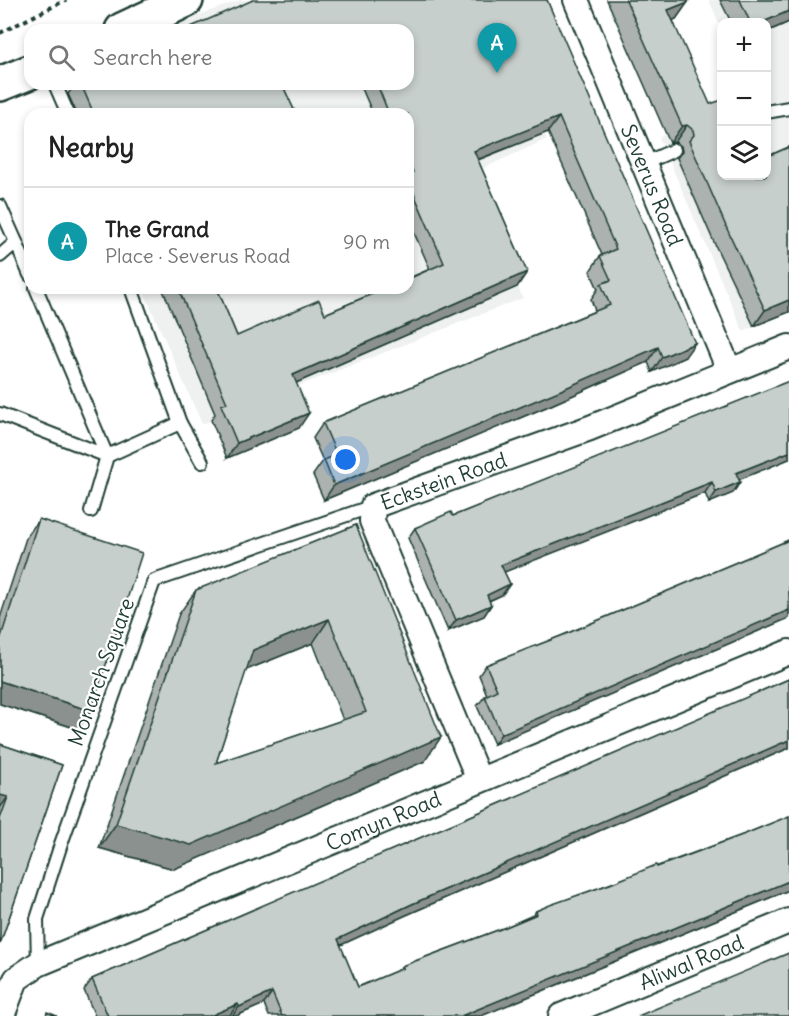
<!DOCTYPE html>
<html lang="en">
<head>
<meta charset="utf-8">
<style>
  :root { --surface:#fff; --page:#f2f2f2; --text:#222; --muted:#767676; --line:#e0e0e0; --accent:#0b8043 }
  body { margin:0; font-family:Delius,sans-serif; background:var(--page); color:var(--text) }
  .controls { position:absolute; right:18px; top:18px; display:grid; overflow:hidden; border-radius:12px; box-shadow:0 3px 9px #0003 }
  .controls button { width:54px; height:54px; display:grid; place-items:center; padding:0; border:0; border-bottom:2px solid var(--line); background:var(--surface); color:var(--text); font:30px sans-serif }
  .you { position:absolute; left:346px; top:460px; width:21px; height:21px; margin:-15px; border:4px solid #fff; border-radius:50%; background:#1a73e8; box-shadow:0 0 0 9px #1a73e833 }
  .badge { display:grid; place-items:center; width:39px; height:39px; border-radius:50%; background:var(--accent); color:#fff; font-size:20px; font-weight:700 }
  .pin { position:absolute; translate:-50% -50px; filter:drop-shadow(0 2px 3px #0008) }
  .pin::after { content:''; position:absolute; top:32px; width:21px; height:18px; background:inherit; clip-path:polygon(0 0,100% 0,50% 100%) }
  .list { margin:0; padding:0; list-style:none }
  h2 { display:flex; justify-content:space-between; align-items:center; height:78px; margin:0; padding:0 24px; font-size:26px }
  h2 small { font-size:20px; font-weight:400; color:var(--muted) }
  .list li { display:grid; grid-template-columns:39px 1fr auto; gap:18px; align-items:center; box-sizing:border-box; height:108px; padding:0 24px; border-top:2px solid var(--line) }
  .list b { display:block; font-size:22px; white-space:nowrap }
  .list p { margin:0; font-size:20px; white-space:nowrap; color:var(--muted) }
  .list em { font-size:20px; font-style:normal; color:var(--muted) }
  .icon { flex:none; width:33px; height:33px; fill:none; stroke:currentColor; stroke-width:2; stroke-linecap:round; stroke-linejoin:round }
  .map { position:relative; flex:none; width:789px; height:1016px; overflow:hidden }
  .search { position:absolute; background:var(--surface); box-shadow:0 3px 9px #0003; left:24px; top:24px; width:390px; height:66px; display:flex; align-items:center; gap:15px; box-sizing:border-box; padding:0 21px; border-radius:18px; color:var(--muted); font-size:22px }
  .panel { position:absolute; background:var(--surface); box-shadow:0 3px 9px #0003; left:24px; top:108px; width:390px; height:186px; border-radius:18px }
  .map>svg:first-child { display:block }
</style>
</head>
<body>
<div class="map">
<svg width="789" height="1016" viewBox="0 0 789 1016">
  <rect width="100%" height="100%" fill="#fff"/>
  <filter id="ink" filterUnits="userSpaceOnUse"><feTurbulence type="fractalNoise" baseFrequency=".0167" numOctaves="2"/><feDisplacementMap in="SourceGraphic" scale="12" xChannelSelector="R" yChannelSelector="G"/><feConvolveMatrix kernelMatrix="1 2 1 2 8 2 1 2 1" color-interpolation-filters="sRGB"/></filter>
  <g filter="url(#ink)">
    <g fill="#eef1f0">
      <polygon points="241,0 538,0 522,82 547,139 470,174 523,298 202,424 142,288 408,288 408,114 72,114 65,94 85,84 408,84 408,30 157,30"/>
      <polygon points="709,0 789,0 789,312 743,331 659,137 721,109 722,176 766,176 766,22 722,22 721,28"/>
    </g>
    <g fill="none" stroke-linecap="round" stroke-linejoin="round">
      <g stroke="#1f3d34" stroke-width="16">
        <g id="service">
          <polyline points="55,84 68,114"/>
          <polyline points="766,112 789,108"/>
          <polyline points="643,164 674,150"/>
          <polyline points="0,206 16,242 0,256"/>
          <polyline points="16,242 30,275"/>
          <polyline points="36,288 107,456 91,511"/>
          <polyline points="131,288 180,423"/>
          <polyline points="0,414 107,456 180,423 202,462"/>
          <polyline points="38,964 37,919 61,844 154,581 373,506"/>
        </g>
      </g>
      <g stroke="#1f3d34" stroke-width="28">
        <g id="minor">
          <path id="s1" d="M576 0 729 370"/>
          <path id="s2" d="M479 780 372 521 373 506 590 428 789 347"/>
          <path id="s3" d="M2 1016 16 979 38 964 789 652"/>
          <path id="s4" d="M561 1016 789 921"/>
        </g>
      </g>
      <g stroke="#1f3d34" stroke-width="38">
        <g id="primary">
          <polyline points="122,30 186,0"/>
          <polyline points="0,84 30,72"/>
        </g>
      </g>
      <polyline stroke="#1f3d34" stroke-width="4" stroke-dasharray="4.5 4.5" stroke-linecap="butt" points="0,33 66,0"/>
      <use href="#service" stroke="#fff" stroke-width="12"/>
      <use href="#minor" stroke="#fff" stroke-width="24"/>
      <use href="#primary" stroke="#fff" stroke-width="33"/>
    </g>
    <g fill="#abb2af" stroke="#1f3d34" stroke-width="1.5" fill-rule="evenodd">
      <polygon points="547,0 685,357 652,372 648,362 551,405 324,500 313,475 323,461 313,438 323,423 595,311 591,299 598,289 590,271 600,256 602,255 548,132 478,160 527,272 517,287 296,383 299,428 227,458 211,420 215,414 162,288 217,288 237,336 325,314 430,269 408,219 408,114 373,114 360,84 408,84"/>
      <polygon points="607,0 687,0 688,2 676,19 673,20 722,176 789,147 789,312 754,326 716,247 677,158 682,151 681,146 675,142 670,143"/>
      <polygon points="720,0 789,0 789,22 766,32 766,22 731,22"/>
      <polygon points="75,84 296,84 284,89 296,114 77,114 68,94"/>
      <polygon points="789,381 789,459 739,479 740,482 733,493 709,503 705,493 504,572 510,584 502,595 489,601 491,605 484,616 448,631 408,538 415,528 453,516"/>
      <polygon points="39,519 91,711 78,729 0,704 0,618 26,538"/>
      <path d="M356 525 425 761 174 869 99 848 179 614 196 590ZM313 643 343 720 216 763 246 670Z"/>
      <polygon points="789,540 789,618 494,744 477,706 485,696 487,695 479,675 486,665 561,636"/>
      <polygon points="789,679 789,748 404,916 340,945 358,987 399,970 402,966 506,927 533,915 536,911 745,834 789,816 789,890 481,1016 269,1016 264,1004 236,1016 95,1016 84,990 92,979"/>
      <polygon points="0,744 62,765 0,944"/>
    </g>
    <g fill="#8b918f" stroke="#1f3d34" stroke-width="1.5">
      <polygon points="688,2 676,19 657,27 668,10"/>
      <polygon points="789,11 789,22 766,32 766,22 763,22"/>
      <polygon points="278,84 296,84 270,96"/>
      <polygon points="559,117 548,132 464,165 474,151"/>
      <polygon points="687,125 675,142 670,143 682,126"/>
      <polygon points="527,272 517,287 282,389 293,375"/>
      <polygon points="789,300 789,312 754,326 765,310"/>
      <polygon points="695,343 685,357 652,372 662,357"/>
      <polygon points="658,347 648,362 551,405 324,500 334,485"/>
      <polygon points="309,413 299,428 227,458 237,443"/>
      <polygon points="789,452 789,459 729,484 736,473"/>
      <polygon points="712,482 705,493 494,576 501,565"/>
      <polygon points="740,482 733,493 709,503 716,492"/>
      <polygon points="510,584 502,595 479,605 487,595"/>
      <polygon points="491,605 484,616 448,631 456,620"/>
      <polygon points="789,610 789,618 494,744 501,734"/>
      <polygon points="329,619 313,643 236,674 253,650"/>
      <polygon points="0,681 91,711 78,729 0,704"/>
      <polygon points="441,737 425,761 174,869 99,848 116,824"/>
      <polygon points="789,740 789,748 404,916 330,950 338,939 412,904"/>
      <polygon points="0,795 8,797 0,808"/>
      <polygon points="789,881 789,890 481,1016 461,1016"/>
      <polygon points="272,992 264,1004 236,1016 232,1016 239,1007"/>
      <polygon points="238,1004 230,1015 210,1016"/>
    </g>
    <g fill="#c7cfcc" stroke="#1f3d34" stroke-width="1.5" fill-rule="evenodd">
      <polygon points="253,0 547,0 695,343 662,357 658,347 561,390 334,485 324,460 337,455 323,423 610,305 601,284 611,280 600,256 616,249 559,117 474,151 527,272 293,375 309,413 237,443 221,405 227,403 178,288 217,288 237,336 319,300 325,314 386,288 408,288 408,279 444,263 408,180 408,174 413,172 408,161 408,114 389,114 377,84 408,84 408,30 184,30"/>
      <polygon points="626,0 687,0 688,2 668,10 710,104 722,100 722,176 766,176 766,157 789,147 789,300 765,310 728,231 689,141 694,135 693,130 687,125 682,126"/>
      <polygon points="740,0 789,0 789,11 763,22 750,22"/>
      <polygon points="81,84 282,84 296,114 94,114"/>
      <polygon points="789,381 789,452 736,473 740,482 716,492 712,482 501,565 510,584 487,595 491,605 456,620 415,528 451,512 453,516"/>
      <polygon points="39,519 142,553 91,711 0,681 0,640"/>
      <path d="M356 525 441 737 191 845 116 824 196 590ZM329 619 366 712 216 763 253 650Z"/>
      <polygon points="789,540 789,610 501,734 485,696 497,690 486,665 561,636"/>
      <polygon points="789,679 789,740 412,904 338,939 358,987 403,968 402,966 506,927 537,914 536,911 550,905 610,884 656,865 657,867 745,834 789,816 789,881 461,1016 282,1016 272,992 239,1007 238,1004 210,1016 108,1016 92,979"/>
      <polygon points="0,744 62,765 0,944 0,819 8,797 0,795"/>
      <polygon points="789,953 789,1016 638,1016"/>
      <polygon points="47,1012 57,1016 46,1016"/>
    </g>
  </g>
  <g text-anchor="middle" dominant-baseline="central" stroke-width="4.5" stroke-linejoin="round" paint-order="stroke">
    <g font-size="21" fill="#1f3d34" stroke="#fff">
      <text stroke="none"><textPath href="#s1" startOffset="200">Severus Road</textPath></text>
      <text stroke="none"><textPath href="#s2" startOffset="370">Eckstein Road</textPath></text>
      <text transform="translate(101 672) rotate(-70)">Monarch Square</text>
      <text stroke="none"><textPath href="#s3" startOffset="440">Comyn Road</textPath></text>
      <text stroke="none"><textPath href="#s4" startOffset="141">Aliwal Road</textPath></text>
    </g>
  </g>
</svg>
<div class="controls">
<button>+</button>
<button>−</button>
<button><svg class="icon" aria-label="layers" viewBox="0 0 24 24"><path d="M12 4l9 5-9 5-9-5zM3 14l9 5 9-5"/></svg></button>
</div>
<div class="you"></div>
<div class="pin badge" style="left:497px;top:73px;background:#0f9aa8">A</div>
<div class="search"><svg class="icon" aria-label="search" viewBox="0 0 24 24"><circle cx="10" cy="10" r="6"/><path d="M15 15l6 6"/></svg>Search here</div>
<section class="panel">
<h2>Nearby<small></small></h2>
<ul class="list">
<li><span class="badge" style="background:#0f9aa8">A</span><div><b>The Grand</b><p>Place · Severus Road</p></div><em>90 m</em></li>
</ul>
</section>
</div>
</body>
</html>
